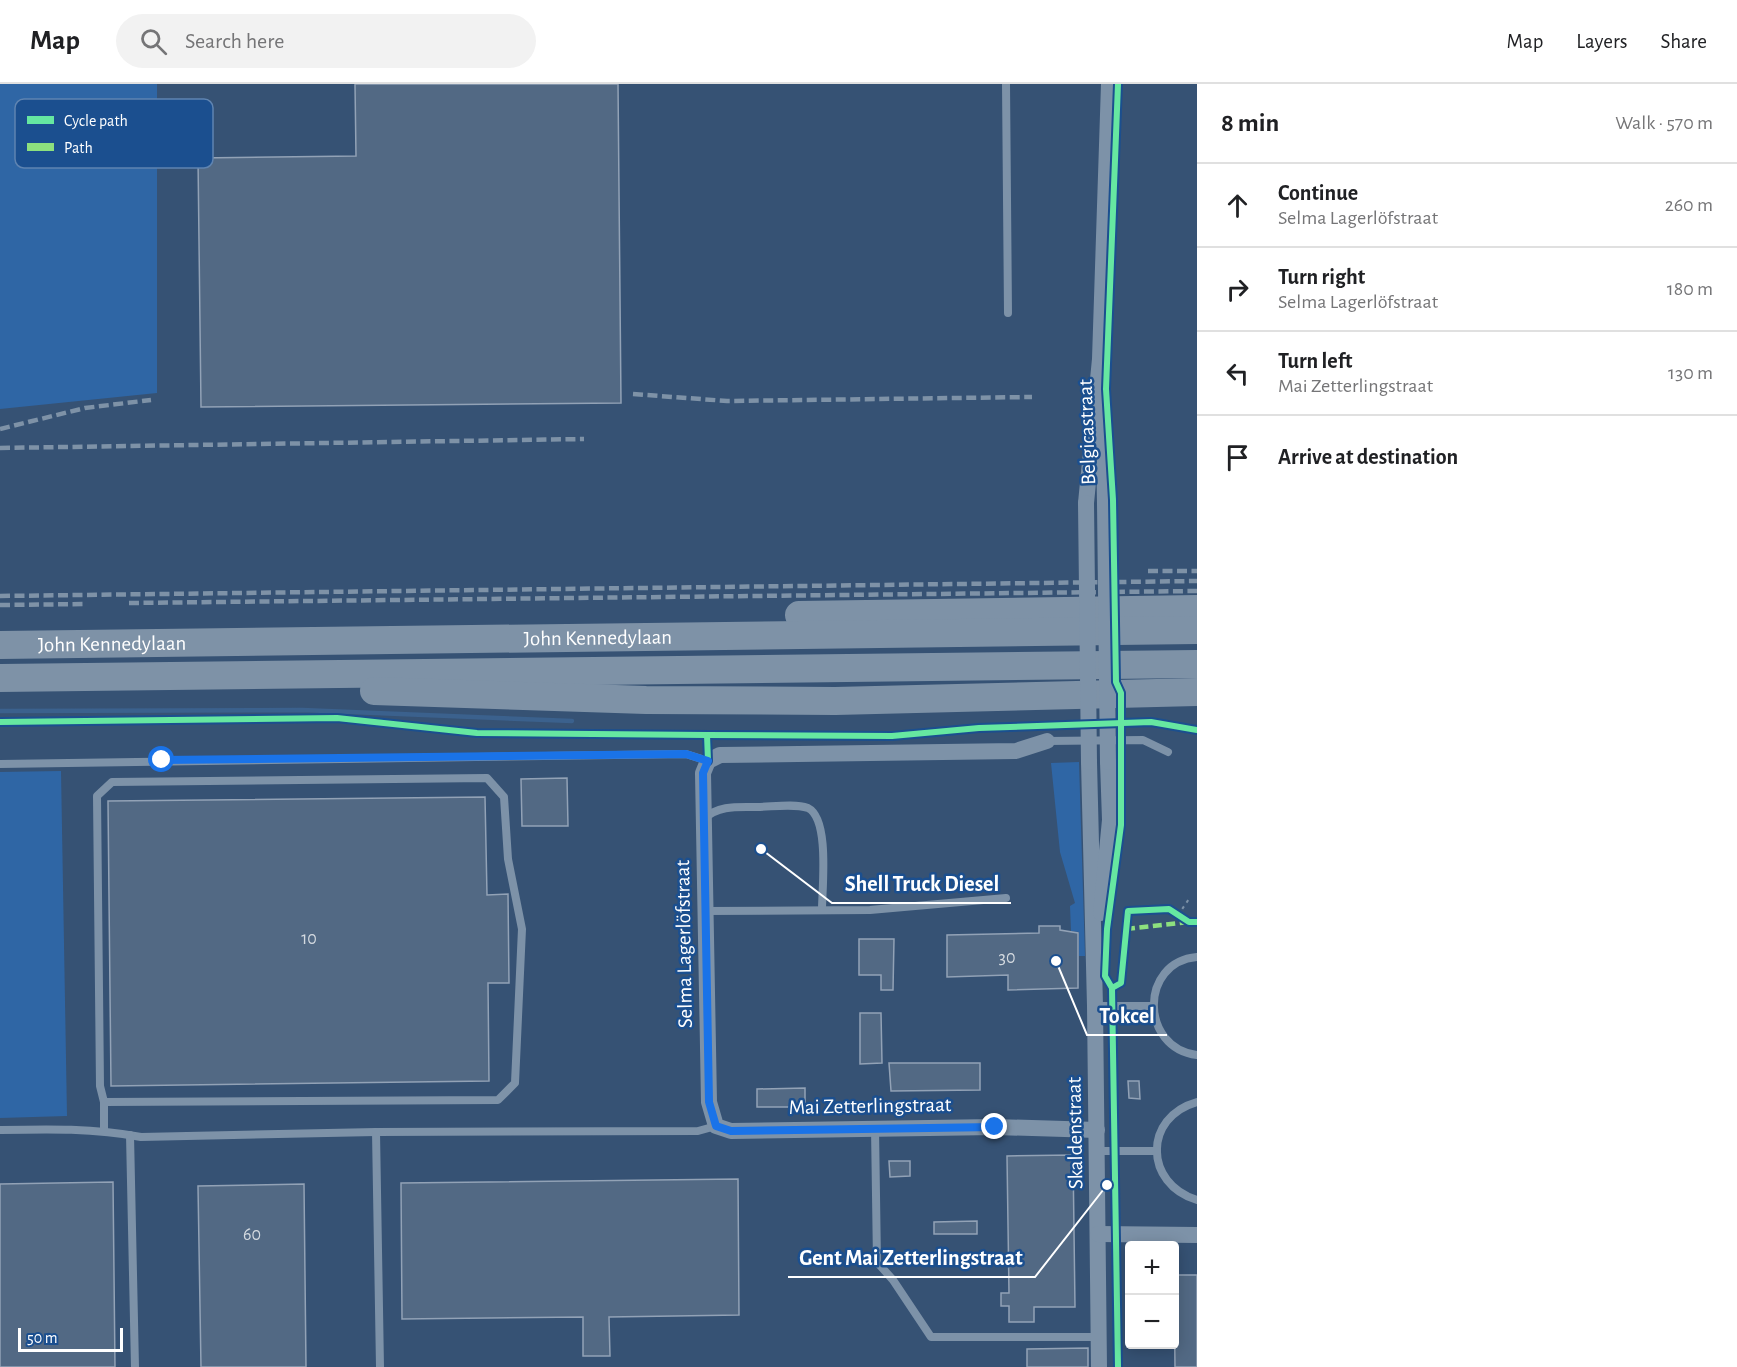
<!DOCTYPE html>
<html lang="en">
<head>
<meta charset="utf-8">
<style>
  :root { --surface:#fff; --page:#f2f2f2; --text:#202124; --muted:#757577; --line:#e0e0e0 }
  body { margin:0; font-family:"Alegreya Sans",sans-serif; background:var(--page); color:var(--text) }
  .controls { position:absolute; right:18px; bottom:18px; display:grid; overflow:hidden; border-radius:6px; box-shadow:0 3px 15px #0003 }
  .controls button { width:54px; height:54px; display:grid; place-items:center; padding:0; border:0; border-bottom:2px solid var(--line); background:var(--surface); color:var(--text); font:30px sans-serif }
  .scale { position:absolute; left:18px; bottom:15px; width:105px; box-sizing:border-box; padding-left:6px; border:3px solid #fff; border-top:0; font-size:16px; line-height:21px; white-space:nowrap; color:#fff; -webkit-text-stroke:4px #1b4f8f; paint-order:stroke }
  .stop { position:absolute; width:18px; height:18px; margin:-14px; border:4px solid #1a73e8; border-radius:50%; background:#fff }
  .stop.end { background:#1a73e8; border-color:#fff; box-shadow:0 2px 6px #0008 }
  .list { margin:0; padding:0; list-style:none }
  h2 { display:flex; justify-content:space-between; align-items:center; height:78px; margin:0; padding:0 24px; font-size:26px }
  h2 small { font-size:20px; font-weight:400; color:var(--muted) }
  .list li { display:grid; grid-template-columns:39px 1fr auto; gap:18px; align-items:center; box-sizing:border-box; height:84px; padding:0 24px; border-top:2px solid var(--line) }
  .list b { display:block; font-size:22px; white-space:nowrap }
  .list p { margin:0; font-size:20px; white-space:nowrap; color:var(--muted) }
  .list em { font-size:20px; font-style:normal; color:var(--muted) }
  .icon { flex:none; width:33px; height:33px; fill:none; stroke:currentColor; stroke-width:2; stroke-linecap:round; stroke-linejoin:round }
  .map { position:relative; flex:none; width:1197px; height:1283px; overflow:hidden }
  header { display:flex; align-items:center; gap:36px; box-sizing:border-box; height:84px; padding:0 30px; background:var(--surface); border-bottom:2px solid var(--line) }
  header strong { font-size:28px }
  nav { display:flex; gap:33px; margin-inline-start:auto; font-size:21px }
  .search { width:420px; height:54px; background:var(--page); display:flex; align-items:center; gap:15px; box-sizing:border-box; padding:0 21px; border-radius:33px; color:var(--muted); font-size:22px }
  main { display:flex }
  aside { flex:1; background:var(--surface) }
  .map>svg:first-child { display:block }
</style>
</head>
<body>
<header>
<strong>Map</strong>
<div class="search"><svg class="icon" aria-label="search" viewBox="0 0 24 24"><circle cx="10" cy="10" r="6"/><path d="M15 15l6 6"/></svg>Search here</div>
<nav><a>Map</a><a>Layers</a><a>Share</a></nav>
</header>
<main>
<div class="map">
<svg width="1197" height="1283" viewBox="0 0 1197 1283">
  <rect width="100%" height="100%" fill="#365274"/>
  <g fill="#2f66a5">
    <polygon points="0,0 157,0 157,309 0,325"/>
    <polygon points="1079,678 1085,872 1079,872 1079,848 1071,847 1070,822 1075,819 1060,768 1051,679"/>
    <polygon points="61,687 67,1032 0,1034 0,688"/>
  </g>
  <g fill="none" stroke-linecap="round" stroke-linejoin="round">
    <polyline stroke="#3b618d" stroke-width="4.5" points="0,627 302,626 572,637"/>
  </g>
  <g fill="#526984" stroke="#92a2b6" stroke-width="1.5">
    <polygon points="355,0 618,0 621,319 201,323 198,74 356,72"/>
    <polygon points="567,694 568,742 522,742 521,695"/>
    <polygon points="485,713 487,811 508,810 509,899 488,899 489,997 111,1002 108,717"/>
    <polygon points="1039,842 1060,842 1060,846 1078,849 1078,904 1008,906 1008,891 947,893 947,851 1039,849"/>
    <polygon points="859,855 894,855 893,906 881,906 881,891 859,891"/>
    <polygon points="860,929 881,929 882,979 860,980"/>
    <polygon points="889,979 980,979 980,1006 891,1007"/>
    <polygon points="1128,997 1139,997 1140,1015 1129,1014"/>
    <polygon points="805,1004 805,1023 757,1023 757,1005"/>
    <polygon points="1073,1071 1075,1223 1034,1223 1034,1238 1009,1238 1009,1222 1001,1222 1001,1209 1009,1209 1007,1072"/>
    <polygon points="889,1077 910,1077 910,1092 890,1093"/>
    <polygon points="738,1095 739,1231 609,1233 610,1272 583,1272 583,1233 402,1235 401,1099"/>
    <polygon points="113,1098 115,1283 0,1283 0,1100"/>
    <polygon points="304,1100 306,1283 201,1283 198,1102"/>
    <polygon points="977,1137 977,1150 934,1150 934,1138"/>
    <polygon points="1174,1191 1197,1191 1197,1283 1175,1283"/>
    <polygon points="1088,1264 1088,1283 1027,1283 1027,1265"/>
  </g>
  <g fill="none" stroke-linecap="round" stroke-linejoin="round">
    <polyline stroke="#7d92a8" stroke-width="2" stroke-dasharray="3 4.5" stroke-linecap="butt" points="1178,831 1189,815"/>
    <g stroke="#7d92a8" stroke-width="8">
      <polyline points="1006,0 1008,229"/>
      <polyline points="1047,657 1143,656 1168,668"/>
      <polyline points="0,680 686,670 708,677"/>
      <path d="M704 735C718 721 738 723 757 723 771 723 794 719 808 724 830 735 822 804 822 826"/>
      <polyline points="706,827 870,826 1006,814"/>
      <path d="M1197 873C1139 878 1140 964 1197 971"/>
      <polyline points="1095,922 1152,922"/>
      <polyline points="104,1018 498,1016 515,999 522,845 508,775 504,713 487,694 112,698 97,712 100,1002 104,1018 104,1046"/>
      <path d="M1197 1018C1143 1033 1144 1100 1197 1116"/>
      <polyline points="875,1044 877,1178 893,1196 931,1253 1099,1253"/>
      <path d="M0 1046C48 1045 94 1044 141 1053L376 1048 698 1047 716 1042"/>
      <polyline points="376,1048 380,1283"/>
      <polyline points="130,1051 135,1283"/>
      <polyline points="1098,1067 1157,1067"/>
    </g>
    <g stroke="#7d92a8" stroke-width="16">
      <polyline points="1103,315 1105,419"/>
      <polyline points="1086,419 1100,275 1109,0"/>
      <polyline points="1047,657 1016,667 720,671 708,677 703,689 709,1018 716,1042 731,1047 995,1043 1097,1046"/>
      <polyline points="1089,678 1095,922 1099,1283"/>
      <polyline points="1101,829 1110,736 1108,678"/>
      <polyline points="1098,1150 1197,1151"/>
    </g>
    <g stroke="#7e92a7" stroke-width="28">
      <polyline points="799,531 1197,525"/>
      <path id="s1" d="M0 561 1197 546"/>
      <polyline points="0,594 1197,580"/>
      <polyline points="374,607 646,616 835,617 1197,608"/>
    </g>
    <g stroke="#7e92a7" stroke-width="4.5" stroke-dasharray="10 4.5" stroke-linecap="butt">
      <polyline points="633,310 727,317 1032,313"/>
      <polyline points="0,345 85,324 151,316"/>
      <polyline points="0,364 584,355"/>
      <polyline points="1148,487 1197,487"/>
      <polyline points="0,512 1197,497"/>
      <polyline points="129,519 1197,507"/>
      <polyline points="0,521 87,520"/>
    </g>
    <g stroke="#7d92a8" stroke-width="16">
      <polyline points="1086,419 1089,678"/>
      <polyline points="1105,419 1108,678"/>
    </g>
    <polyline stroke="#8de07e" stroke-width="4.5" stroke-dasharray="9 4.5" stroke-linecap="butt" points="1126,845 1189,838"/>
    <g stroke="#1b4f8f" stroke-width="10">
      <g id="cycleway">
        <polyline points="0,638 337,634 477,649 707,651 708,677"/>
        <polyline points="707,651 892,652 979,644 1151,638 1197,646"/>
        <polyline points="1112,904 1121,899 1128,827 1169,825 1189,838 1197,838"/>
        <polyline points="1118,1283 1112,904 1105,892 1107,845 1121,741 1121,609 1116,598 1113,416 1106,305 1118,0"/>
      </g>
    </g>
    <use href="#cycleway" stroke="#66e7a1" stroke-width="6"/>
  </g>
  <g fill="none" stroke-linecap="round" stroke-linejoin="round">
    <polyline stroke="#1a73e8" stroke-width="8" points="162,676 686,670 708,677 703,689 709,1018 716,1042 731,1047 995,1043"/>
  </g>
  <g text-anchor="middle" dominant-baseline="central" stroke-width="5" stroke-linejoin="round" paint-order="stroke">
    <g font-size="18" fill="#d4dae0">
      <text x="309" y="855">10</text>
      <text x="1007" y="874">30</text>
      <text x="252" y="1151">60</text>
    </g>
    <g font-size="21" fill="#fff" stroke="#1b4f8f">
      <text transform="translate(1087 348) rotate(-92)">Belgicastraat</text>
      <text stroke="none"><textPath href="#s1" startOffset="598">John Kennedylaan</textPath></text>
      <text stroke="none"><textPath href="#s1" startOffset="112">John Kennedylaan</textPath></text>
      <text transform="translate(684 860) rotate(-91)">Selma Lagerlöfstraat</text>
      <text transform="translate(870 1022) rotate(-1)">Mai Zetterlingstraat</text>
      <text transform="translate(1075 1049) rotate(-91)">Skaldenstraat</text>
    </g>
  </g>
  <rect x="15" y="15" width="198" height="69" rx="9" fill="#1b4f8f" stroke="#5f84b1" stroke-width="1.5"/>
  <rect x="27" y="32" width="27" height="8" fill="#66e7a1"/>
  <rect x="27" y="59" width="27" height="8" fill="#8de07e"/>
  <g font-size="16" fill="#fff">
    <text x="64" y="42">Cycle path</text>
    <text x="64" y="69">Path</text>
  </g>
  <path fill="none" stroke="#fff" stroke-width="2" d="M761 765L832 819H1011M1056 877L1087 951H1167M1107 1101L1035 1193H788"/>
  <g fill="#fff" stroke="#1b4f8f" stroke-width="2">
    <circle cx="761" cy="765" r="6"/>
    <circle cx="1056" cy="877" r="6"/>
    <circle cx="1107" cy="1101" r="6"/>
  </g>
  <g font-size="22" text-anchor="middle" font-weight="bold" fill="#fff" stroke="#1b4f8f" stroke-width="5" stroke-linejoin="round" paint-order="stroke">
    <text x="922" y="807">Shell Truck Diesel</text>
    <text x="1127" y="939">Tokcel</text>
    <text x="911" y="1181">Gent Mai Zetterlingstraat</text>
  </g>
</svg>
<div class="controls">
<button>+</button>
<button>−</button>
</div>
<div class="scale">50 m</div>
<div class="stop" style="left:162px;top:676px"></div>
<div class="stop end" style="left:995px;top:1043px"></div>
</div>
<aside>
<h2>8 min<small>Walk · 570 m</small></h2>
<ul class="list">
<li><svg class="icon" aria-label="ahead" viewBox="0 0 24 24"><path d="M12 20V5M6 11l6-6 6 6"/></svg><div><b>Continue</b><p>Selma Lagerlöfstraat</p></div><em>260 m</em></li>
<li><svg class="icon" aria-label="right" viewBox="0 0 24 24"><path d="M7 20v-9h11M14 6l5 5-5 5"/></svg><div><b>Turn right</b><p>Selma Lagerlöfstraat</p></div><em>180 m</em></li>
<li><svg class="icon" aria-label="left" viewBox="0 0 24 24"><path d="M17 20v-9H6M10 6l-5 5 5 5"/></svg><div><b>Turn left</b><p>Mai Zetterlingstraat</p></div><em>130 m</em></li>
<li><svg class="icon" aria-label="arrive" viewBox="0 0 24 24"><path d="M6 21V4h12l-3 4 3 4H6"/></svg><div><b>Arrive at destination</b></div></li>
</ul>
</aside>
</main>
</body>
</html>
